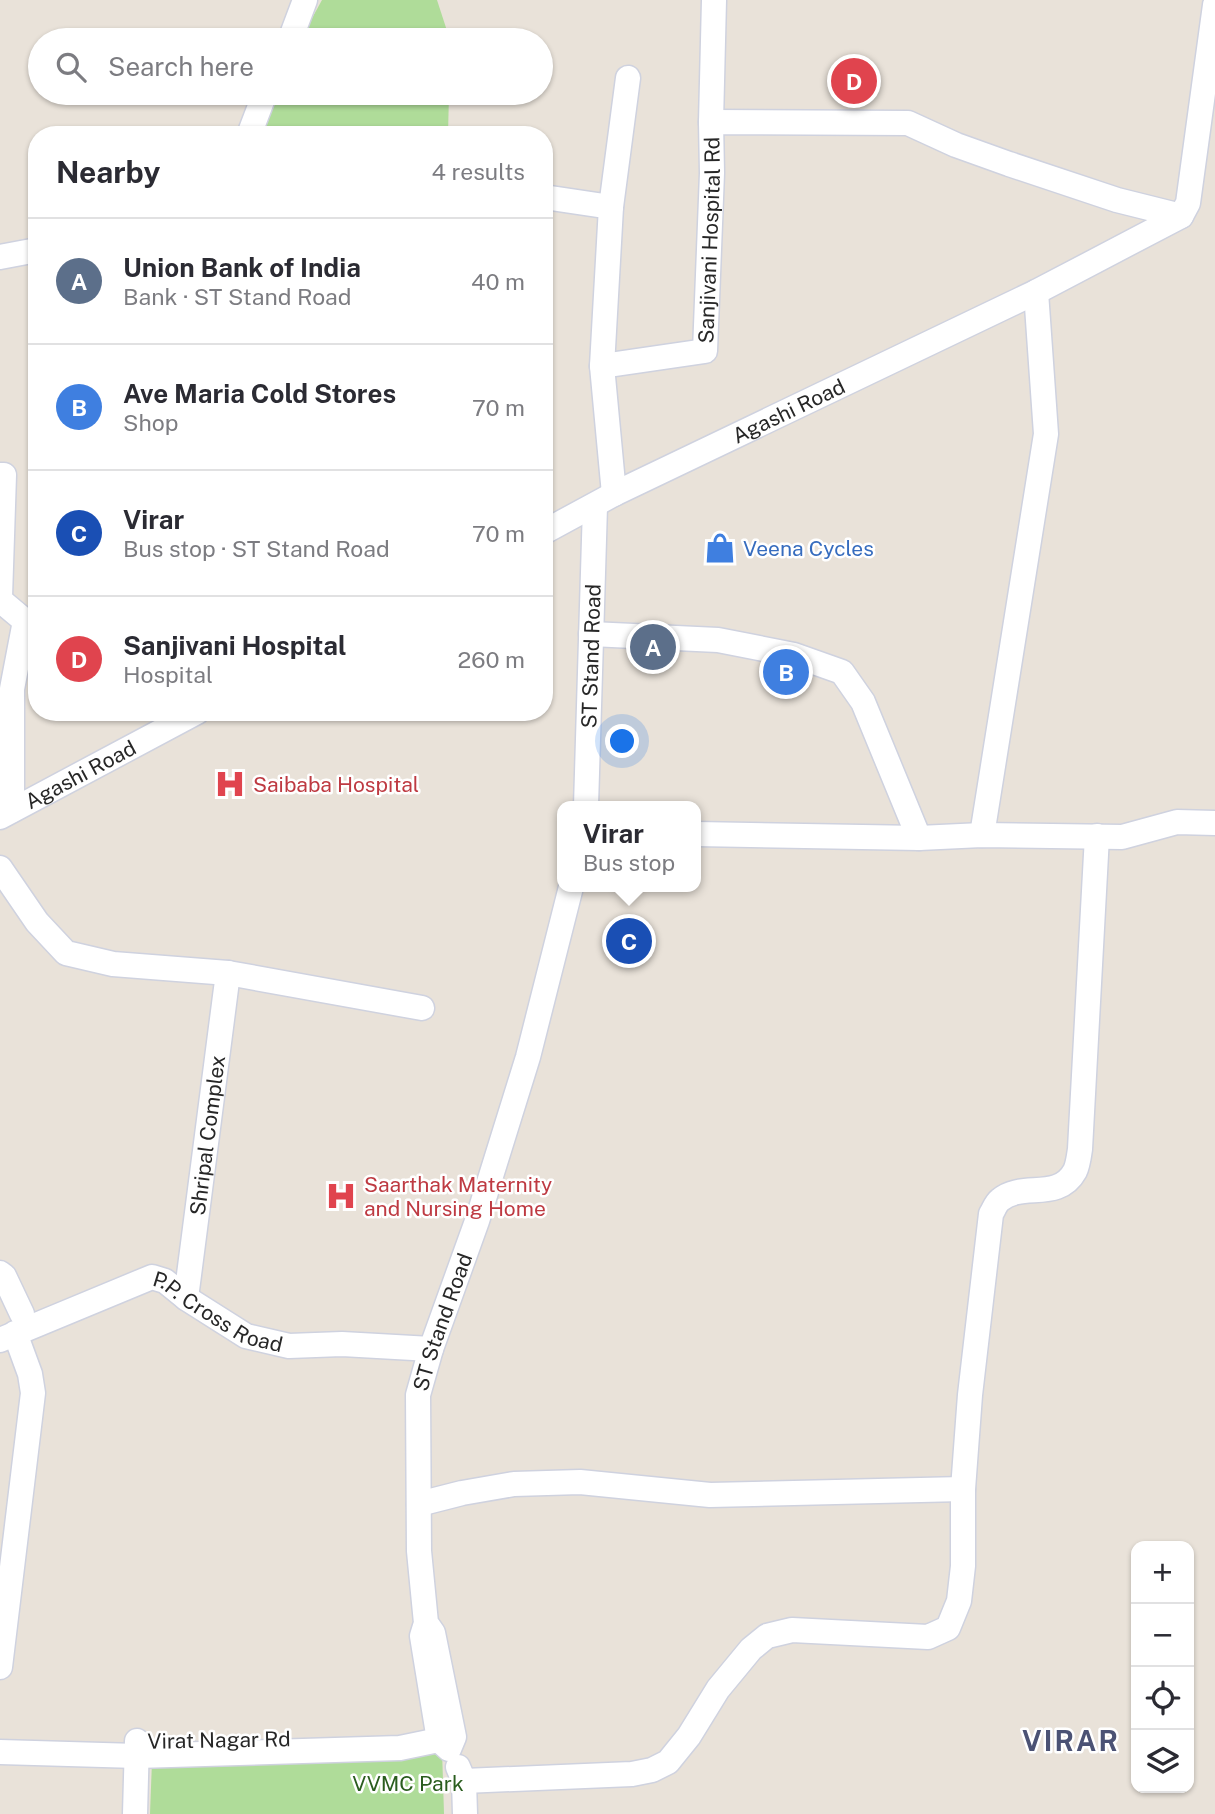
<!DOCTYPE html>
<html lang="en">
<head>
<meta charset="utf-8">
<style>
  :root { --surface:#fff; --page:#f7f7f7; --text:#2b2b33; --muted:#7c7c81; --line:#e1e1e2; --accent:#4360ec }
  body { margin:0; font-family:"Public Sans",sans-serif; background:var(--page); color:var(--text) }
  .controls { position:absolute; right:21px; bottom:21px; display:grid; overflow:hidden; border-radius:14px; box-shadow:0 2px 5px #0004 }
  .controls button { width:63px; height:63px; display:grid; place-items:center; padding:0; border:0; border-bottom:2px solid var(--line); background:var(--surface); color:var(--text); font:35px sans-serif }
  .you { position:absolute; left:623px; top:742px; width:24px; height:24px; margin:-18px; border:5px solid #fff; border-radius:50%; background:#1a73e8; box-shadow:0 0 0 10px #1a73e833 }
  .badge { display:grid; place-items:center; width:46px; height:46px; border-radius:50%; background:var(--accent); color:#fff; font-size:23px; font-weight:700 }
  .pin { position:absolute; translate:-50% -50%; border:4px solid #fff; box-shadow:0 2px 7px #0006 }
  .popup { position:absolute; left:557px; top:801px; width:144px; height:91px; box-sizing:border-box; display:grid; place-content:center; border-radius:14px; background:var(--surface); filter:drop-shadow(0 2px 5px #0005); font-size:23px; white-space:nowrap; color:var(--muted) }
  .popup b { font-size:26px; color:var(--text) }
  .popup::after { content:''; position:absolute; left:50%; top:100%; margin-left:-14px; border:14px solid transparent; border-top-color:var(--surface) }
  .list { margin:0; padding:0; list-style:none }
  h2 { display:flex; justify-content:space-between; align-items:center; height:91px; margin:0; padding:0 28px; font-size:30px }
  h2 small { font-size:23px; font-weight:400; color:var(--muted) }
  .list li { display:grid; grid-template-columns:46px 1fr auto; gap:21px; align-items:center; box-sizing:border-box; height:126px; padding:0 28px; border-top:2px solid var(--line) }
  .list b { display:block; font-size:26px; white-space:nowrap }
  .list p { margin:0; font-size:23px; white-space:nowrap; color:var(--muted) }
  .list em { font-size:23px; font-style:normal; color:var(--muted) }
  .icon { flex:none; width:38px; height:38px; fill:none; stroke:currentColor; stroke-width:2; stroke-linecap:round; stroke-linejoin:round }
  .map { position:relative; flex:none; width:1215px; height:1814px; overflow:hidden }
  .search { position:absolute; background:var(--surface); box-shadow:0 2px 5px #0004; left:28px; top:28px; width:525px; height:77px; display:flex; align-items:center; gap:18px; box-sizing:border-box; padding:0 24px; border-radius:38px; color:var(--muted); font-size:26px }
  .panel { position:absolute; background:var(--surface); box-shadow:0 2px 5px #0004; left:28px; top:126px; width:525px; height:595px; border-radius:28px }
  .map>svg:first-child { display:block }
</style>
</head>
<body>
<div class="map">
<svg width="1215" height="1814" viewBox="0 0 1215 1814">
  <rect width="100%" height="100%" fill="#e9e2d9"/>
  <g fill="#afdc99">
    <polygon points="322,0 437,0 450,40 300,40"/>
    <polygon points="275,93 449,93 448,135 257,135"/>
    <polygon points="442,1750 444,1814 150,1814 152,1761"/>
  </g>
  <g fill="none" stroke-linecap="round" stroke-linejoin="round">
    <g stroke="#cfd2df" stroke-width="27">
      <g id="minor">
        <polyline points="290,40 305,0"/>
        <polyline points="711,122 714,0"/>
        <polyline points="249,135 265,93"/>
        <polyline points="544,197 611,207"/>
        <polyline points="0,257 37,250"/>
        <path id="s1" d="M602 366 705 351 712 173 711 122 908 123 956 145 1009 164 1117 200 1181 216"/>
        <polyline points="0,475 4,475 0,597"/>
        <polyline points="614,494 602,366 611,207 628,78"/>
        <path id="s2" d="M544 532 614 494 1036 292 1181 216 1188 203 1215 5"/>
        <polyline points="0,600 25,621 12,689 12,810"/>
        <polyline points="591,634 718,640 794,655 842,672 863,702 919,838"/>
        <path id="s3" d="M586 806 595 506"/>
        <path id="s4" d="M0 817 197 712"/>
        <polyline points="696,834 919,838 982,835 1122,837 1177,822 1215,823"/>
        <polyline points="982,835 1046,434 1036,292"/>
        <polyline points="0,868 37,922 66,953 113,964 228,973 422,1008"/>
        <polyline points="0,1273 4,1276 22,1314"/>
        <path id="s5" d="M186 1298 228 973"/>
        <path id="s6" d="M0 1340 152 1277 165 1281 186 1298 246 1336 289 1346 342 1344 431 1349"/>
        <polyline points="419,1504 462,1493 514,1484 580,1482 710,1495 963,1489"/>
        <path id="s7" d="M426 1623 433 1633 454 1737 449 1749 439 1740 422 1636 426 1623 419 1551 418 1395 431 1349 477 1221 528 1057 571 887"/>
        <polyline points="0,1667 33,1393 30,1374 15,1333"/>
        <polyline points="0,1752 137,1756 400,1748 453,1737"/>
        <polyline points="458,1767 464,1781 465,1814"/>
        <path d="M464 1781 632 1774 652 1770 668 1762 689 1736 718 1689 751 1649 767 1636 792 1630 928 1637 948 1628 959 1601 963 1566V1489L970 1395 991 1214C994 1209 996 1203 1000 1200 1022 1181 1058 1202 1075 1171 1078 1165 1079 1156 1080 1149L1097 836"/>
        <polyline points="135,1814 137,1741"/>
      </g>
    </g>
    <use href="#minor" stroke="#fff" stroke-width="24"/>
  </g>
  <defs>
    <g id="shop-bare" transform="scale(2.415)"><path d="M-5-2.5h2.3a2.7 3.5 0 0 1 5.4 0H5L5.5 6h-11ZM-1.5-2.5h3a1.5 2.3 0 0 0-3 0Z" fill="#3f7fe0" stroke="#fff" stroke-width="2.5" paint-order="stroke"/></g>
    <g id="hospital-bare" transform="scale(2.415)"><path d="M-5-5h3v3.5h4V-5h3V5h-3V1.5h-4V5h-3Z" fill="#e0444e" stroke="#fff" stroke-width="2.5" paint-order="stroke"/></g>
  </defs>
  <g fill-rule="evenodd">
    <use href="#shop-bare" x="720" y="548"/>
    <use href="#hospital-bare" x="230" y="784"/>
    <use href="#hospital-bare" x="341" y="1196"/>
  </g>
  <g text-anchor="middle" dominant-baseline="central" stroke-width="5" stroke-linejoin="round" paint-order="stroke">
    <g font-size="21" fill="#272727" stroke="#fff">
      <text stroke="none"><textPath href="#s1" startOffset="215">Sanjivani Hospital Rd</textPath></text>
      <text stroke="none"><textPath href="#s2" startOffset="273">Agashi Road</textPath></text>
      <text stroke="none"><textPath href="#s3" startOffset="150">ST Stand Road</textPath></text>
      <text stroke="none"><textPath href="#s4" startOffset="91">Agashi Road</textPath></text>
      <text stroke="none"><textPath href="#s5" startOffset="164">Shripal Complex</textPath></text>
      <text stroke="none"><textPath href="#s6" startOffset="240">P.P. Cross Road</textPath></text>
      <text stroke="none"><textPath href="#s7" startOffset="569">ST Stand Road</textPath></text>
      <text transform="translate(219 1740) rotate(-1)">Virat Nagar Rd</text>
    </g>
    <g font-size="21" fill="#366cbe" stroke="#fff" text-anchor="start">
      <text x="743" y="548">Veena Cycles</text>
    </g>
    <g font-size="21" fill="#be3a42" stroke="#fff" text-anchor="start">
      <text x="253" y="784">Saibaba Hospital</text>
      <text x="364" y="1184">Saarthak Maternity<tspan x="364" dy="24">and Nursing Home</tspan></text>
    </g>
    <g font-size="21" fill="#2a5d1e" stroke="#fff">
      <text x="408" y="1783">VVMC Park</text>
    </g>
    <g font-size="28" font-weight="bold" letter-spacing="2" fill="#4b5274" stroke="#fff">
      <text x="1071" y="1740">VIRAR</text>
    </g>
  </g>
</svg>
<div class="controls">
<button>+</button>
<button>−</button>
<button><svg class="icon" aria-label="locate" viewBox="0 0 24 24"><circle cx="12" cy="12" r="6"/><path d="M12 2v4M12 18v4M2 12h4M18 12h4"/></svg></button>
<button><svg class="icon" aria-label="layers" viewBox="0 0 24 24"><path d="M12 4l9 5-9 5-9-5zM3 14l9 5 9-5"/></svg></button>
</div>
<div class="you"></div>
<div class="pin badge" style="left:653px;top:647px;background:#5c6f8a">A</div>
<div class="pin badge" style="left:786px;top:672px;background:#3f7fe0">B</div>
<div class="pin badge" style="left:629px;top:941px;background:#1a4fb4">C</div>
<div class="popup"><b>Virar</b>Bus stop</div>
<div class="pin badge" style="left:854px;top:81px;background:#e0444e">D</div>
<div class="search"><svg class="icon" aria-label="search" viewBox="0 0 24 24"><circle cx="10" cy="10" r="6"/><path d="M15 15l6 6"/></svg>Search here</div>
<section class="panel">
<h2>Nearby<small>4 results</small></h2>
<ul class="list">
<li><span class="badge" style="background:#5c6f8a">A</span><div><b>Union Bank of India</b><p>Bank · ST Stand Road</p></div><em>40 m</em></li>
<li><span class="badge" style="background:#3f7fe0">B</span><div><b>Ave Maria Cold Stores</b><p>Shop</p></div><em>70 m</em></li>
<li><span class="badge" style="background:#1a4fb4">C</span><div><b>Virar</b><p>Bus stop · ST Stand Road</p></div><em>70 m</em></li>
<li><span class="badge" style="background:#e0444e">D</span><div><b>Sanjivani Hospital</b><p>Hospital</p></div><em>260 m</em></li>
</ul>
</section>
</div>
</body>
</html>
